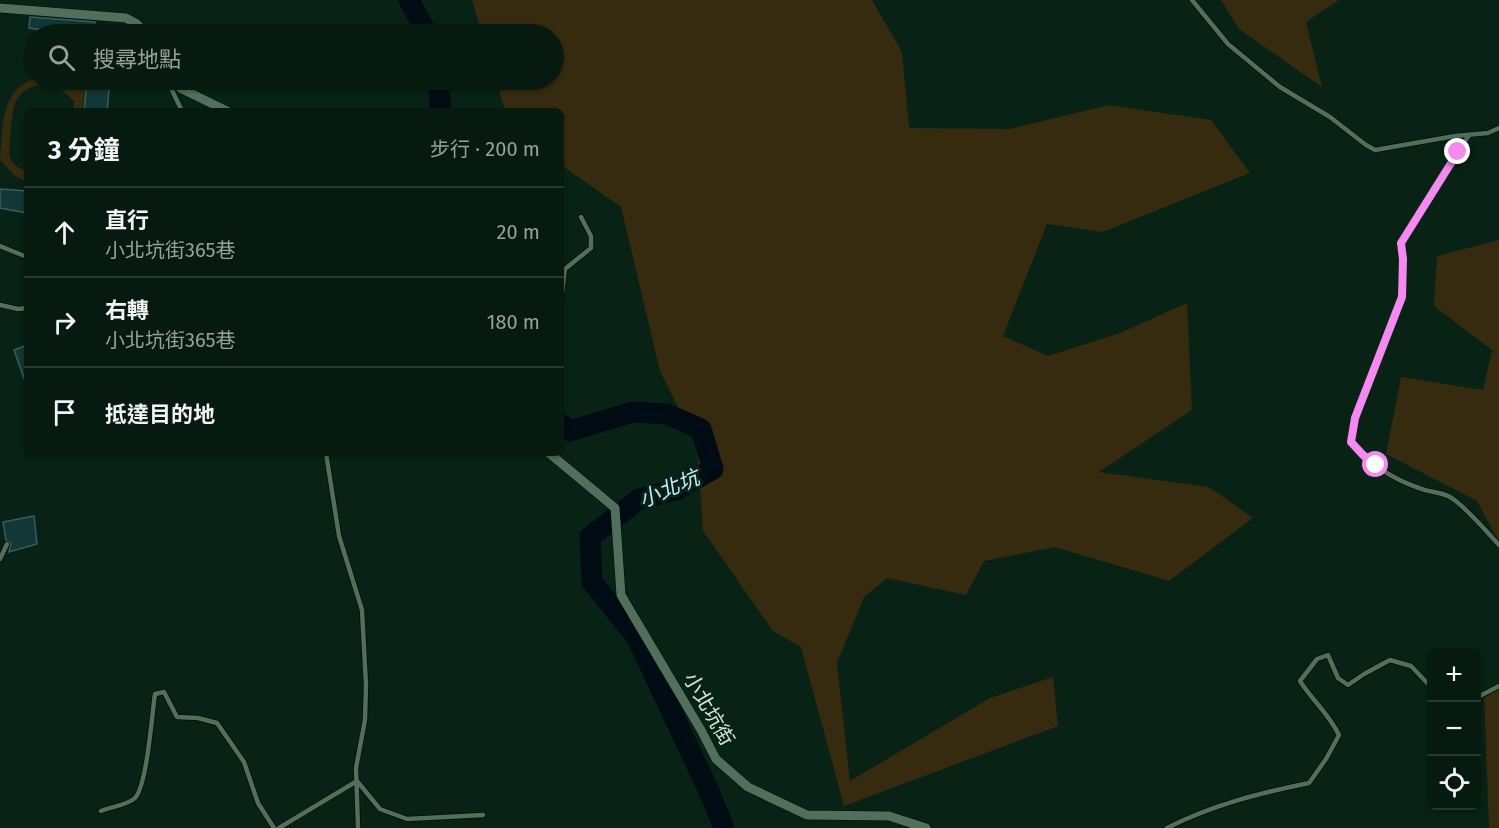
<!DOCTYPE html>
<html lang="zh-TW">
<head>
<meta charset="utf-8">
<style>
  :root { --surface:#061a10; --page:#14271e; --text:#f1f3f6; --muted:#98a19f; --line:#273830 }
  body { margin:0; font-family:"Fira Sans","Noto Sans TC",sans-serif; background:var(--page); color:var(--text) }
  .controls { position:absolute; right:18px; bottom:18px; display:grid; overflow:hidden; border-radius:9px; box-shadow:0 2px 4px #0004 }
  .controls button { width:54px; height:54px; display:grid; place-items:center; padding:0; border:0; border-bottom:2px solid var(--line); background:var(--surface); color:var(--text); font:30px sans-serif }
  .stop { position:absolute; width:18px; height:18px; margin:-14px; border:4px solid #f489f0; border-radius:50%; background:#fff }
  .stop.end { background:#f489f0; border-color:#fff; box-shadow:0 2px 6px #0008 }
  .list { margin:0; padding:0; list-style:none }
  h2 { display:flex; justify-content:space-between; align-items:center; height:78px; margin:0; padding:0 24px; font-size:26px }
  h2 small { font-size:20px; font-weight:400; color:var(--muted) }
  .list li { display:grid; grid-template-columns:39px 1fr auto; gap:18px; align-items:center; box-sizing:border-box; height:90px; padding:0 24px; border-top:2px solid var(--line) }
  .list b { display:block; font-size:22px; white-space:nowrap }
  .list p { margin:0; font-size:20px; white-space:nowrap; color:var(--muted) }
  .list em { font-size:20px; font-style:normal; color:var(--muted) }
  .icon { flex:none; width:33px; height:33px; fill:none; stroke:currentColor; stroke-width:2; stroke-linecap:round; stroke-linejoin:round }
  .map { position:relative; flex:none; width:1499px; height:828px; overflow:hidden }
  .search { position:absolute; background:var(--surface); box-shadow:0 2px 4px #0004; left:24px; top:24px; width:540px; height:66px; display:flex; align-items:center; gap:15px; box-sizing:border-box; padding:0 21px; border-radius:33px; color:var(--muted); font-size:22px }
  .panel { position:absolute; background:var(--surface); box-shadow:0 2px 4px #0004; left:24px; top:108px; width:540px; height:348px; border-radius:9px }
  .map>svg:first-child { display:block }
</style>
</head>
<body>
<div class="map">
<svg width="1499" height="828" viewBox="0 0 1499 828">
  <rect width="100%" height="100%" fill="#082315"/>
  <g fill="#362b0e">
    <polygon points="472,0 872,0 902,52 909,128 1010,129 1109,105 1211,120 1250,173 1103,232 1047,224 1003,336 1048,356 1120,333 1187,303 1192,410 1099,472 1209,487 1253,518 1169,581 1055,547 984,561 966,595 887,578 864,597 837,663 850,781 990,698 1053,677 1058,726 844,806 801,647 773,631 703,531 697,445 660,371 621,207 561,165 561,111 505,111 496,80 554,80 554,34 482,34"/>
    <polygon points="1221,0 1339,0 1306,22 1322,87 1239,29"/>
    <path d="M34 79 61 80 76 90 78 80H86L82 111H73L74 102C59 82 30 77 16 101 12 108 8 149 10 157 12 165 20 169 27 171V183L13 174 0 160C3 128 0 90 34 79Z"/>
    <polygon points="1499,240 1499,542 1477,501 1386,454 1401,377 1483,390 1492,350 1434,306 1437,256"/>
    <polygon points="1499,686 1499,828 1489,828 1484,694"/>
  </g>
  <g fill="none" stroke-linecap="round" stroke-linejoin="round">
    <g stroke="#000c13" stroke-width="21">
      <polyline points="409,0 427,34"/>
      <polyline points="438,80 441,111"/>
      <polyline points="561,424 570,431 633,412 667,414 701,429 713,469 676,490 639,499 590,537 592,582 636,636 708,789 724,828"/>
    </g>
  </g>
  <g fill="#113836" stroke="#385e5c" stroke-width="1.5">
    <polygon points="30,17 95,22 92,30 94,34 73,34 29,28"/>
    <polygon points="87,80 110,80 107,111 84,111"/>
    <polygon points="0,189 27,191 27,213 0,208"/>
    <polygon points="27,345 27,384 26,384 14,350"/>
    <polygon points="34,516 37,544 9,552 11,543 6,540 3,522"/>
  </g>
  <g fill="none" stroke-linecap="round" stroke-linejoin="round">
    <g stroke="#000c03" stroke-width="6">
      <g id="service">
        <polyline points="1192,0 1228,44 1280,87 1330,117 1366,145 1375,150 1455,136 1488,133 1499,128"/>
        <polyline points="167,80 182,111"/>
        <path d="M1469 135 1401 243 1403 259 1402 297 1355 418 1351 442C1369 463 1392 479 1419 488 1428 492 1441 492 1450 497 1463 504 1488 533 1499 545"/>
        <polyline points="0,246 27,257"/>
        <polyline points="561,301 565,269 591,248 591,236 581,217"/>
        <polyline points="0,305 18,309 27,308"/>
        <polyline points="326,453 339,536 362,610 366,685 365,720 356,768 358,828"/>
        <polyline points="0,559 7,544"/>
        <polyline points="1476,698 1499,686"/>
        <path d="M101 811C110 807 128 805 135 798 147 786 152 713 155 694L164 692 177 717 198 718 217 723 244 762 258 803 274 828"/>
        <polyline points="279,828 357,781 380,809 407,819 483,815"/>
        <path d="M1167 828C1212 805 1260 793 1309 783L1326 759 1339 735C1329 714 1312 700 1300 681L1317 659 1328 655 1338 678 1348 685 1364 674 1390 660 1411 666 1432 688"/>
      </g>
    </g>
    <g stroke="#000c03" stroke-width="10">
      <g id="minor">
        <polyline points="0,8 126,18 137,24 146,34"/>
        <polyline points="171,80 182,89 227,111"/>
        <polyline points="549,453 615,508 621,595 701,730 716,759 748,787 807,815 889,816 926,828"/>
      </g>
    </g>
    <use href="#service" stroke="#526f5d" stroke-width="4.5"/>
    <use href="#minor" stroke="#526f5d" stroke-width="9"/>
  </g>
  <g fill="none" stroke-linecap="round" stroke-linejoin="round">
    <polyline stroke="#f489f0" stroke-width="8" points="1376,465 1363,455 1351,442 1355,418 1402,297 1403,259 1401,243 1458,152"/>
  </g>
  <g text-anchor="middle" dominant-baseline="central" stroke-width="6" stroke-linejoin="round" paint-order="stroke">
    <g font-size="20" fill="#d8e7dd" stroke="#082315">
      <text transform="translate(709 709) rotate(60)">小北坑街</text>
    </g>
    <g font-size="21" font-style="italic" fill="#c1eafc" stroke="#082315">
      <text transform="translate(669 489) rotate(-23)">小北坑</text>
    </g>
  </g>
</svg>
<div class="controls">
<button>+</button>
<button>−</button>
<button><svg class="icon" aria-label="locate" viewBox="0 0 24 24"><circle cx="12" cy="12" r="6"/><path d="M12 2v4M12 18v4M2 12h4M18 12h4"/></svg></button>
</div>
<div class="stop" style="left:1376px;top:465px"></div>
<div class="stop end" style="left:1458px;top:152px"></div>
<div class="search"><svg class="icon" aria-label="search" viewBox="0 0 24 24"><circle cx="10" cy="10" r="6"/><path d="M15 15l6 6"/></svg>搜尋地點</div>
<section class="panel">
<h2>3 分鐘<small>步行 · 200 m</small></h2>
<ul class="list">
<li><svg class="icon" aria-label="ahead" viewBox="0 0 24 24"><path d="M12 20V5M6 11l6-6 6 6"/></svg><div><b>直行</b><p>小北坑街365巷</p></div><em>20 m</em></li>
<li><svg class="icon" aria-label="right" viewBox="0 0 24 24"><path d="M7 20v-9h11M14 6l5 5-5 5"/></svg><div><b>右轉</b><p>小北坑街365巷</p></div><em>180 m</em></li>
<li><svg class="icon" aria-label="arrive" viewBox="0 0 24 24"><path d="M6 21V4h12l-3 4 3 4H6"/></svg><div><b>抵達目的地</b></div></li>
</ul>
</section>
</div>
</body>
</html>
